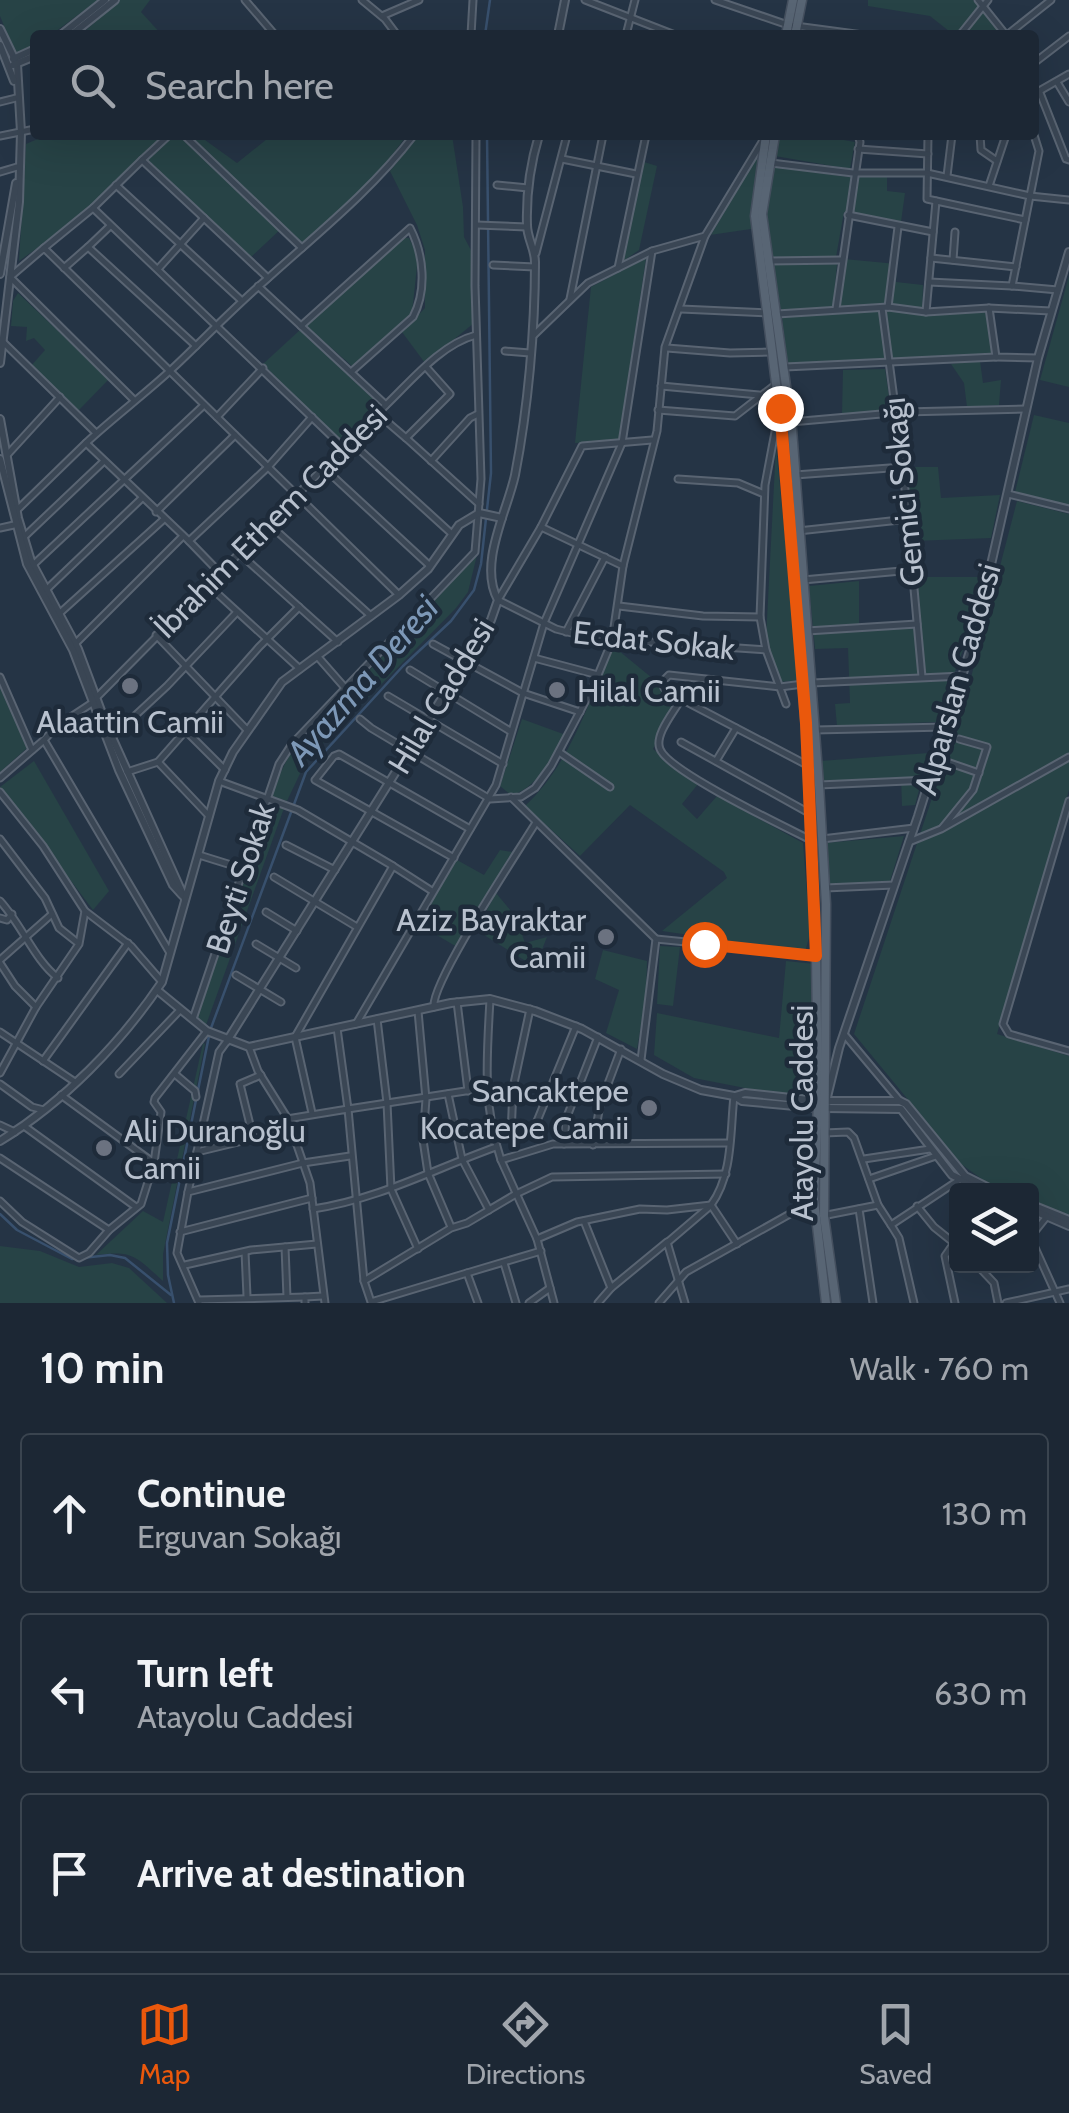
<!DOCTYPE html>
<html lang="en">
<head>
<meta charset="utf-8">
<style>
  :root { --surface:#1c2734; --page:#252f3c; --text:#f1f3f6; --muted:#a0a5ac; --line:#3a444f; --accent:#ea580c }
  body { margin:0; font-family:Cabin,sans-serif; background:var(--page); color:var(--text) }
  .controls { position:absolute; right:30px; bottom:30px; display:grid; overflow:hidden; border-radius:10px; box-shadow:0 10px 40px #0002 }
  .controls button { width:90px; height:90px; display:grid; place-items:center; padding:0; border:0; border-bottom:2px solid var(--line); background:var(--surface); color:var(--text); font:50px sans-serif }
  .stop { position:absolute; width:30px; height:30px; margin:-22px; border:8px solid #ea580c; border-radius:50%; background:#fff }
  .stop.end { background:#ea580c; border-color:#fff; box-shadow:0 2px 10px #0008 }
  .list { margin:0; padding:0; list-style:none }
  h2 { display:flex; justify-content:space-between; align-items:center; height:130px; margin:0; padding:0 40px; font-size:42px }
  h2 small { font-size:32px; font-weight:400; color:var(--muted) }
  .list li { display:grid; grid-template-columns:65px 1fr auto; gap:30px; align-items:center; box-sizing:border-box; height:160px; margin:0 20px 20px; padding:0 20px; border:2px solid var(--line); border-radius:10px }
  .list b { display:block; font-size:38px; white-space:nowrap }
  .list p { margin:0; font-size:32px; white-space:nowrap; color:var(--muted) }
  .list em { font-size:32px; font-style:normal; color:var(--muted) }
  .icon { flex:none; width:55px; height:55px; fill:none; stroke:currentColor; stroke-width:2; stroke-linecap:round; stroke-linejoin:round }
  .map { position:relative; flex:none; width:1069px; height:1303px; overflow:hidden }
  .search { position:absolute; background:var(--surface); box-shadow:0 10px 40px #0002; left:30px; right:30px; top:30px; height:110px; display:flex; align-items:center; gap:25px; box-sizing:border-box; padding:0 35px; border-radius:10px; color:var(--muted); font-size:38px }
  .sheet { height:670px; background:var(--surface) }
  nav { display:flex; justify-content:space-around; align-items:center; box-sizing:border-box; height:140px; border-top:2px solid var(--line); background:var(--surface); font-size:28px; color:var(--muted) }
  nav a { display:grid; justify-items:center; gap:5px }
  nav .on { color:var(--accent) }
  .map>svg:first-child { display:block }
</style>
</head>
<body>
<div class="map">
<svg width="1069" height="1303" viewBox="0 0 1069 1303">
  <rect width="100%" height="100%" fill="#253445"/>
  <g fill="#274346">
    <polygon points="0,0 98,0 51,35 35,35 35,45 15,53 0,16"/>
    <polygon points="120,0 150,0 141,12 162,35 87,35 85,31"/>
    <polygon points="868,0 973,0 1002,35 954,35 930,16 868,6"/>
    <polygon points="47,135 198,135 237,163 272,135 407,135 375,178 302,243 283,227 251,257 147,160 148,155 81,217 19,261 26,144"/>
    <polygon points="419,135 452,135 463,207 464,237 473,254 474,323 425,363 402,332 425,308 425,250 417,225 390,171"/>
    <polygon points="779,135 816,135 855,142 850,169 775,156"/>
    <polygon points="758,155 751,229 710,235 711,235"/>
    <polygon points="644,162 657,166 639,250 622,262"/>
    <polygon points="773,166 848,177 887,175 887,191 905,193 901,222 844,212 836,257 773,257 766,219"/>
    <polygon points="402,238 409,238 418,257 412,313 352,366 305,325"/>
    <polygon points="646,258 619,441 575,443 591,287"/>
    <polygon points="844,259 897,264 896,282 923,285 922,316 985,311 993,355 788,367 782,317 839,313"/>
    <polygon points="837,264 833,307 781,311 773,265"/>
    <polygon points="1069,276 1069,387 1040,380"/>
    <polygon points="18,293 109,379 78,411 31,366 45,350 34,338 26,341 27,327 11,326 13,301"/>
    <polygon points="300,330 380,405 343,445 263,364"/>
    <polygon points="980,361 983,383 1001,380 999,405 967,407 964,383 951,364"/>
    <polygon points="885,369 891,410 842,414 843,370"/>
    <polygon points="1034,415 1069,423 1069,505 1015,492"/>
    <polygon points="776,446 799,680 780,682 766,639"/>
    <polygon points="906,467 938,467 941,498 1000,495 991,538 913,541"/>
    <polygon points="1017,501 1069,514 1069,790 997,1034 1069,1056 1069,1215 1032,1200 1032,1190 1007,1190 986,1182 961,1164 854,1034 968,689"/>
    <polygon points="477,555 468,592 456,608 306,761 287,801 269,795 289,756"/>
    <polygon points="915,577 982,577 969,634 936,722 837,726 835,704 850,703 848,648 815,649 809,586 859,581 859,629 920,626"/>
    <path d="M613 646 679 700 653 749 698 784 682 804 697 819 717 796 803 843 810 934 805 952 662 931 727 878 724 872 630 805 580 856 525 806C570 764 589 702 613 646Z"/>
    <polygon points="0,688 27,748 0,772"/>
    <path d="M522 719 566 735C553 756 537 789 511 795L500 786Z"/>
    <polygon points="929,753 915,805 902,806 901,777 821,782 820,761"/>
    <polygon points="34,761 109,891 93,910 0,787"/>
    <polygon points="265,801 284,808 206,1025 197,1019"/>
    <polygon points="904,836 890,881 830,885 825,843"/>
    <polygon points="500,850 512,852 457,947 418,924 457,860 484,875"/>
    <polygon points="496,893 516,917 525,943 547,937 535,967 476,930"/>
    <polygon points="660,946 680,947 673,1006 657,1004"/>
    <polygon points="603,950 647,961 646,995 637,1049 606,1033 619,990 595,979"/>
    <polygon points="786,961 815,964 811,1101 694,1078 654,1055 657,1013 779,1038"/>
    <path d="M203 1043 205 1044 163 1254V1281C136 1257 134 1250 96 1255L143 1211 163 1222Z"/>
    <polygon points="0,1246 40,1251 79,1267 112,1263 129,1268 167,1303 0,1303"/>
  </g>
  <g fill="none" stroke-linecap="round" stroke-linejoin="round">
    <g stroke="#38506d" stroke-width="2.5">
      <polyline points="485,35 490,0"/>
      <polyline points="211,1028 306,772 403,666 451,621 474,590 481,564 491,473 487,135"/>
      <polyline points="0,1214 17,1230 72,1259 110,1255 125,1258 171,1295"/>
      <polyline points="174,1303 168,1275 167,1243 209,1036"/>
    </g>
    <g stroke="#596472" stroke-width="9">
      <g id="minor">
        <polyline points="245,0 275,35"/>
        <polyline points="362,0 385,19 397,35"/>
        <polyline points="585,0 675,35"/>
        <polyline points="715,0 788,25 863,35"/>
        <polyline points="978,0 1006,35"/>
        <polyline points="382,16 419,0"/>
        <polyline points="471,35 473,0"/>
        <polyline points="626,35 635,0"/>
        <polyline points="960,35 988,0"/>
        <polyline points="1007,35 1051,0"/>
        <polyline points="1034,63 1069,36"/>
        <polyline points="1057,82 1069,102"/>
        <polyline points="1040,93 1066,159 1069,160"/>
        <polyline points="1034,94 1069,74"/>
        <polyline points="0,102 16,98"/>
        <polyline points="184,135 302,248"/>
        <polyline points="928,135 927,199 1025,220"/>
        <polyline points="980,135 981,150 997,161"/>
        <polyline points="1034,135 1039,151 1012,286 1058,290"/>
        <polyline points="0,136 35,129"/>
        <polyline points="858,149 928,154"/>
        <polyline points="562,159 636,174"/>
        <polyline points="142,160 169,135"/>
        <polyline points="771,163 853,173 927,173 1030,196 1069,200"/>
        <polyline points="0,172 17,167"/>
        <polyline points="947,176 952,135"/>
        <polyline points="116,185 242,301"/>
        <polyline points="497,185 528,188"/>
        <polyline points="989,186 1006,135"/>
        <polyline points="93,208 344,448"/>
        <polyline points="848,215 933,232"/>
        <polyline points="477,225 527,227"/>
        <polyline points="110,226 88,247 196,346"/>
        <polyline points="44,248 93,208 142,160 268,278"/>
        <polyline points="536,253 567,135"/>
        <polyline points="931,258 1016,267"/>
        <polyline points="953,260 955,232"/>
        <polyline points="769,261 841,260"/>
        <polyline points="493,265 535,267"/>
        <polyline points="64,268 88,247"/>
        <polyline points="618,268 646,135"/>
        <polyline points="158,269 204,218"/>
        <polyline points="929,282 1012,286"/>
        <polyline points="258,286 386,405"/>
        <polyline points="570,299 603,135"/>
        <polyline points="888,307 898,227"/>
        <polyline points="882,308 903,467 922,677"/>
        <polyline points="989,308 996,357 1038,358"/>
        <polyline points="681,309 768,313"/>
        <polyline points="836,309 860,142 858,135"/>
        <polyline points="926,312 936,201"/>
        <polyline points="777,314 888,307 926,312 989,308 1051,311"/>
        <path d="M301 326 410 228C424 255 427 290 413 317L351 372"/>
        <polyline points="534,335 588,283 652,251 705,236 762,142"/>
        <polyline points="2,341 96,433"/>
        <polyline points="667,348 730,353 770,352"/>
        <polyline points="505,351 530,353"/>
        <polyline points="426,367 450,394 406,438 479,504"/>
        <polyline points="785,367 996,357"/>
        <polyline points="661,386 759,395"/>
        <polyline points="133,399 10,277 44,248 399,595"/>
        <polyline points="658,410 735,416 775,385"/>
        <polyline points="378,414 406,438"/>
        <polyline points="778,416 765,485 760,617 766,650 786,704"/>
        <polyline points="217,417 263,368"/>
        <polyline points="791,422 904,412 1026,409"/>
        <polyline points="652,440 582,446 541,527 498,600 556,629 591,638 766,650"/>
        <polyline points="351,442 452,534"/>
        <path d="M86 443C114 417 145 394 173 368 204 339 234 307 267 279 318 233 372 190 414 135"/>
        <polyline points="8,454 60,397"/>
        <polyline points="431,461 470,418 478,414"/>
        <polyline points="325,469 430,566"/>
        <polyline points="795,475 903,467"/>
        <polyline points="678,479 738,483 764,494"/>
        <polyline points="1008,494 1069,509"/>
        <polyline points="16,511 86,443 189,541"/>
        <polyline points="156,512 235,435"/>
        <polyline points="270,525 371,616"/>
        <polyline points="541,527 623,566"/>
        <polyline points="0,528 14,525"/>
        <polyline points="798,531 909,519"/>
        <polyline points="24,537 103,462"/>
        <polyline points="240,554 338,642"/>
        <polyline points="33,565 204,405"/>
        <polyline points="220,573 189,541 268,467 312,417"/>
        <polyline points="803,580 912,570"/>
        <polyline points="208,585 300,669"/>
        <polyline points="46,590 141,499"/>
        <polyline points="619,606 703,616 760,617"/>
        <polyline points="61,612 163,520"/>
        <polyline points="807,631 917,624"/>
        <polyline points="566,632 605,557"/>
        <polyline points="156,635 247,730"/>
        <polyline points="76,643 183,536"/>
        <polyline points="433,644 523,693 580,712"/>
        <polyline points="318,657 346,689"/>
        <polyline points="534,658 598,675"/>
        <polyline points="410,670 510,731"/>
        <polyline points="0,677 32,750"/>
        <polyline points="812,683 963,676"/>
        <polyline points="803,684 780,687 669,675 662,682 664,688 681,699 807,765"/>
        <polyline points="388,696 503,764"/>
        <path d="M96 698 386 405C411 381 441 344 476 335"/>
        <path d="M681 699C674 712 654 735 660 749 668 771 783 826 809 839"/>
        <polyline points="92,703 57,726 44,740 170,953"/>
        <polyline points="360,719 371,728 490,799 521,797 535,788 551,766 593,687 612,641 623,566 657,431 665,347 705,236"/>
        <polyline points="185,730 225,770"/>
        <polyline points="815,730 945,727"/>
        <polyline points="112,737 167,686 237,612"/>
        <polyline points="681,742 809,813"/>
        <polyline points="559,752 610,787"/>
        <polyline points="716,761 736,728"/>
        <polyline points="158,762 209,816"/>
        <polyline points="947,762 979,773"/>
        <polyline points="127,772 158,762 259,647 299,607"/>
        <polyline points="0,778 44,740"/>
        <polyline points="219,781 298,810 393,866"/>
        <polyline points="819,785 929,780"/>
        <polyline points="0,792 43,846 85,911 79,944 36,1007 0,1073"/>
        <polyline points="511,797 656,939 641,1060"/>
        <polyline points="1069,801 1003,1024 1009,1034 1069,1051"/>
        <polyline points="943,827 973,790 987,747 959,739"/>
        <polyline points="0,839 45,898 59,928 78,943"/>
        <polyline points="822,839 914,828"/>
        <polyline points="909,842 941,829 1069,757"/>
        <polyline points="286,845 335,870"/>
        <polyline points="199,855 244,869"/>
        <polyline points="454,858 315,780 334,756 339,754 470,829"/>
        <polyline points="274,877 357,927"/>
        <polyline points="825,888 894,885"/>
        <path d="M0 901C22 925 35 961 58 978"/>
        <polyline points="85,911 131,946 162,982"/>
        <polyline points="266,912 297,931"/>
        <polyline points="0,918 7,920 12,914"/>
        <polyline points="656,939 816,955"/>
        <polyline points="256,944 296,968"/>
        <polyline points="0,960 52,914"/>
        <polyline points="0,963 15,986 36,1007"/>
        <polyline points="236,975 281,1002"/>
        <path d="M490 999C487 1057 482 1103 501 1160"/>
        <polyline points="457,1002 468,1091"/>
        <path d="M434 1007C430 984 518 852 535 824"/>
        <polyline points="418,1011 426,1099 423,1140 428,1173 451,1227"/>
        <polyline points="193,1019 279,764 292,744 475,552 481,479 475,286 476,135"/>
        <polyline points="377,1019 387,1103 391,1189 418,1249"/>
        <polyline points="356,1024 496,785 544,623 622,443 652,251"/>
        <polyline points="337,1028 348,1109 485,1088 513,1088 511,1135 494,1141"/>
        <polyline points="0,1032 75,1082"/>
        <polyline points="844,1034 900,1101"/>
        <polyline points="249,1047 258,1071 288,1119 310,1183 325,1303"/>
        <polyline points="43,1061 128,943"/>
        <polyline points="119,1074 180,1010"/>
        <polyline points="176,1075 195,1091 196,1097"/>
        <polyline points="0,1084 32,1107 44,1110"/>
        <polyline points="513,1088 530,1009"/>
        <polyline points="448,1094 462,1159 489,1210"/>
        <polyline points="61,1095 154,1163"/>
        <path d="M734 1096C730 1132 733 1175 711 1205L737 1244"/>
        <polyline points="312,1113 295,1037 393,866 432,891"/>
        <polyline points="287,1119 348,1109 364,1281"/>
        <polyline points="0,1125 15,1132"/>
        <polyline points="24,1126 136,1207"/>
        <polyline points="824,1133 848,1132 854,1138 878,1205 891,1225"/>
        <polyline points="511,1135 535,1126 576,1026"/>
        <polyline points="253,1137 240,1084 261,1075"/>
        <polyline points="564,1144 566,1119 598,1037"/>
        <polyline points="593,1145 600,1105 621,1049"/>
        <polyline points="197,1152 291,1129"/>
        <polyline points="0,1158 109,1230"/>
        <polyline points="864,1159 930,1149"/>
        <polyline points="869,1179 936,1156"/>
        <polyline points="188,1192 219,1052 227,1041"/>
        <polyline points="0,1201 22,1222 79,1258 89,1253 109,1230 141,1204 154,1163 161,1112 154,1102 155,1098 207,1031"/>
        <polyline points="917,1206 934,1227 954,1243"/>
        <path d="M313 1209C379 1199 434 1169 496 1147"/>
        <polyline points="859,1209 873,1303"/>
        <polyline points="822,1216 878,1205"/>
        <polyline points="584,1221 611,1288"/>
        <polyline points="180,1232 312,1198"/>
        <polyline points="1032,1235 1048,1215"/>
        <polyline points="537,1239 501,1160 553,1144 729,1143"/>
        <polyline points="1032,1241 1060,1303"/>
        <polyline points="668,1242 709,1207"/>
        <polyline points="954,1243 945,1256 955,1303"/>
        <polyline points="285,1247 287,1297"/>
        <polyline points="245,1252 247,1296"/>
        <polyline points="504,1263 516,1303"/>
        <polyline points="185,1265 251,1250 317,1244"/>
        <polyline points="978,1266 994,1283 998,1303"/>
        <polyline points="467,1273 541,1251"/>
        <polyline points="199,1300 305,1297"/>
        <polyline points="199,1303 177,1253 188,1192 303,1163 350,1156"/>
        <polyline points="305,1303 305,1297 323,1296"/>
        <polyline points="478,1303 467,1273 371,1302 364,1281 451,1228 467,1223 516,1194 552,1177 726,1174"/>
        <polyline points="529,1303 550,1288"/>
        <polyline points="554,1303 537,1239 577,1222 640,1209 667,1210 711,1205"/>
        <polyline points="598,1303 611,1288 667,1242 685,1303"/>
        <polyline points="659,1303 686,1272 813,1201"/>
        <polyline points="914,1303 899,1238 891,1225 962,1178"/>
        <polyline points="1006,1303 1069,1289"/>
      </g>
    </g>
    <g stroke="#596472" stroke-width="10">
      <g id="tertiary">
        <polyline points="0,29 17,64 21,132 19,202 0,363"/>
        <polyline points="61,35 105,0"/>
        <polyline points="71,35 115,0"/>
        <polyline points="558,35 565,0"/>
        <polyline points="0,45 14,81"/>
        <polyline points="13,59 35,49"/>
        <polyline points="13,65 35,56"/>
        <polyline points="0,274 16,183"/>
        <polyline points="0,419 18,518 31,561 78,649 106,724 185,899"/>
        <polyline points="0,459 27,564 73,650 119,770 173,885 182,895"/>
        <polyline points="157,990 207,1031 249,1047 451,1003 490,999 535,1011 582,1029 663,1074 701,1090 734,1096 742,1101 817,1108"/>
        <path d="M227 1041 491 620 498 600C478 564 507 512 515 475 528 408 535 330 535 262 535 249 527 238 527 225 526 194 530 165 539 135"/>
        <polyline points="735,1096 745,1093 818,1101"/>
        <polyline points="825,1108 901,1109 952,1175 978,1188"/>
        <path d="M0 1141C64 1102 120 1044 162 982L219 781 233 752 282 682 399 595 428 569 459 525 479 513 502 518"/>
        <polyline points="993,1190 965,1176 906,1104 900,1101 826,1101 839,1048 918,816 975,635 1038,358 1069,252"/>
        <polyline points="1032,1205 1069,1220"/>
        <polyline points="1032,1210 1069,1226"/>
      </g>
    </g>
    <g stroke="#444f5e" stroke-width="11">
      <g id="primary">
        <polyline points="786,35 793,0"/>
        <polyline points="795,35 802,0"/>
        <polyline points="766,135 755,216 786,463 806,731 816,955 818,1101 814,1200 826,1303"/>
        <polyline points="775,135 762,214 792,429 819,785 826,904 824,1216 836,1303"/>
      </g>
    </g>
    <use href="#minor" stroke="#3a4654" stroke-width="5"/>
    <use href="#tertiary" stroke="#3a4654" stroke-width="6"/>
    <use href="#primary" stroke="#586574" stroke-width="8"/>
  </g>
  <g fill="none" stroke-linecap="round" stroke-linejoin="round">
    <polyline stroke="#ea580c" stroke-width="12" points="704,944 816,956 806,723 780,408"/>
  </g>
  <g fill="#6b7280" stroke="#1e2b3a" stroke-width="4">
    <circle cx="130" cy="686" r="10"/>
    <circle cx="557" cy="690" r="10"/>
    <circle cx="606" cy="937" r="10"/>
    <circle cx="649" cy="1108" r="10"/>
    <circle cx="104" cy="1148" r="10"/>
  </g>
  <g text-anchor="middle" dominant-baseline="central" stroke-width="9" stroke-linejoin="round" paint-order="stroke">
    <g font-size="32" fill="#b8c1ce" stroke="#1e2b3a">
      <text transform="translate(903 492) rotate(-96)">Gemici Sokağı</text>
      <text transform="translate(270 521) rotate(-45)">İbrahim Ethem Caddesi</text>
      <text transform="translate(654 640) rotate(6)">Ecdat Sokak</text>
      <text transform="translate(957 679) rotate(-74)">Alparslan Caddesi</text>
      <text transform="translate(441 696) rotate(-59)">Hilal Caddesi</text>
      <text transform="translate(240 878) rotate(-72)">Beyti Sokak</text>
      <text transform="translate(801 1113) rotate(-90)">Atayolu Caddesi</text>
    </g>
    <g font-size="32" fill="#b8c1ce" stroke="#1e2b3a" text-anchor="start">
      <text x="577" y="690">Hilal Camii</text>
      <text x="130" y="721" text-anchor="middle">Alaattin Camii</text>
      <text x="586" y="919" text-anchor="end">Aziz Bayraktar<tspan x="586" dy="37">Camii</tspan></text>
      <text x="629" y="1090" text-anchor="end">Sancaktepe<tspan x="629" dy="37">Kocatepe Camii</tspan></text>
      <text x="124" y="1130">Ali Duranoğlu<tspan x="124" dy="37">Camii</tspan></text>
    </g>
    <g font-size="35" font-style="italic" fill="#7d98b7" stroke="#1e2b3a">
      <text transform="translate(362 680) rotate(-49)">Ayazma Deresi</text>
    </g>
  </g>
</svg>
<div class="controls">
<button><svg class="icon" aria-label="layers" viewBox="0 0 24 24"><path d="M12 4l9 5-9 5-9-5zM3 14l9 5 9-5"/></svg></button>
</div>
<div class="stop" style="left:704px;top:944px"></div>
<div class="stop end" style="left:780px;top:408px"></div>
<div class="search"><svg class="icon" aria-label="search" viewBox="0 0 24 24"><circle cx="10" cy="10" r="6"/><path d="M15 15l6 6"/></svg>Search here</div>
</div>
<section class="sheet">
<h2>10 min<small>Walk · 760 m</small></h2>
<ul class="list">
<li><svg class="icon" aria-label="ahead" viewBox="0 0 24 24"><path d="M12 20V5M6 11l6-6 6 6"/></svg><div><b>Continue</b><p>Erguvan Sokağı</p></div><em>130 m</em></li>
<li><svg class="icon" aria-label="left" viewBox="0 0 24 24"><path d="M17 20v-9H6M10 6l-5 5 5 5"/></svg><div><b>Turn left</b><p>Atayolu Caddesi</p></div><em>630 m</em></li>
<li><svg class="icon" aria-label="arrive" viewBox="0 0 24 24"><path d="M6 21V4h12l-3 4 3 4H6"/></svg><div><b>Arrive at destination</b></div></li>
</ul>
</section>
<nav>
<a class="on"><svg class="icon" aria-label="map" viewBox="0 0 24 24"><path d="M3 6l6-2 6 2 6-2v14l-6 2-6-2-6 2zM9 4v14M15 6v14"/></svg>Map</a>
<a><svg class="icon" aria-label="directions" viewBox="0 0 24 24"><path d="M12 3l9 9-9 9-9-9zM9 14v-3h6M13 9l2 2-2 2"/></svg>Directions</a>
<a><svg class="icon" aria-label="saved" viewBox="0 0 24 24"><path d="M7 4h10v16l-5-4-5 4z"/></svg>Saved</a>
</nav>
</body>
</html>
